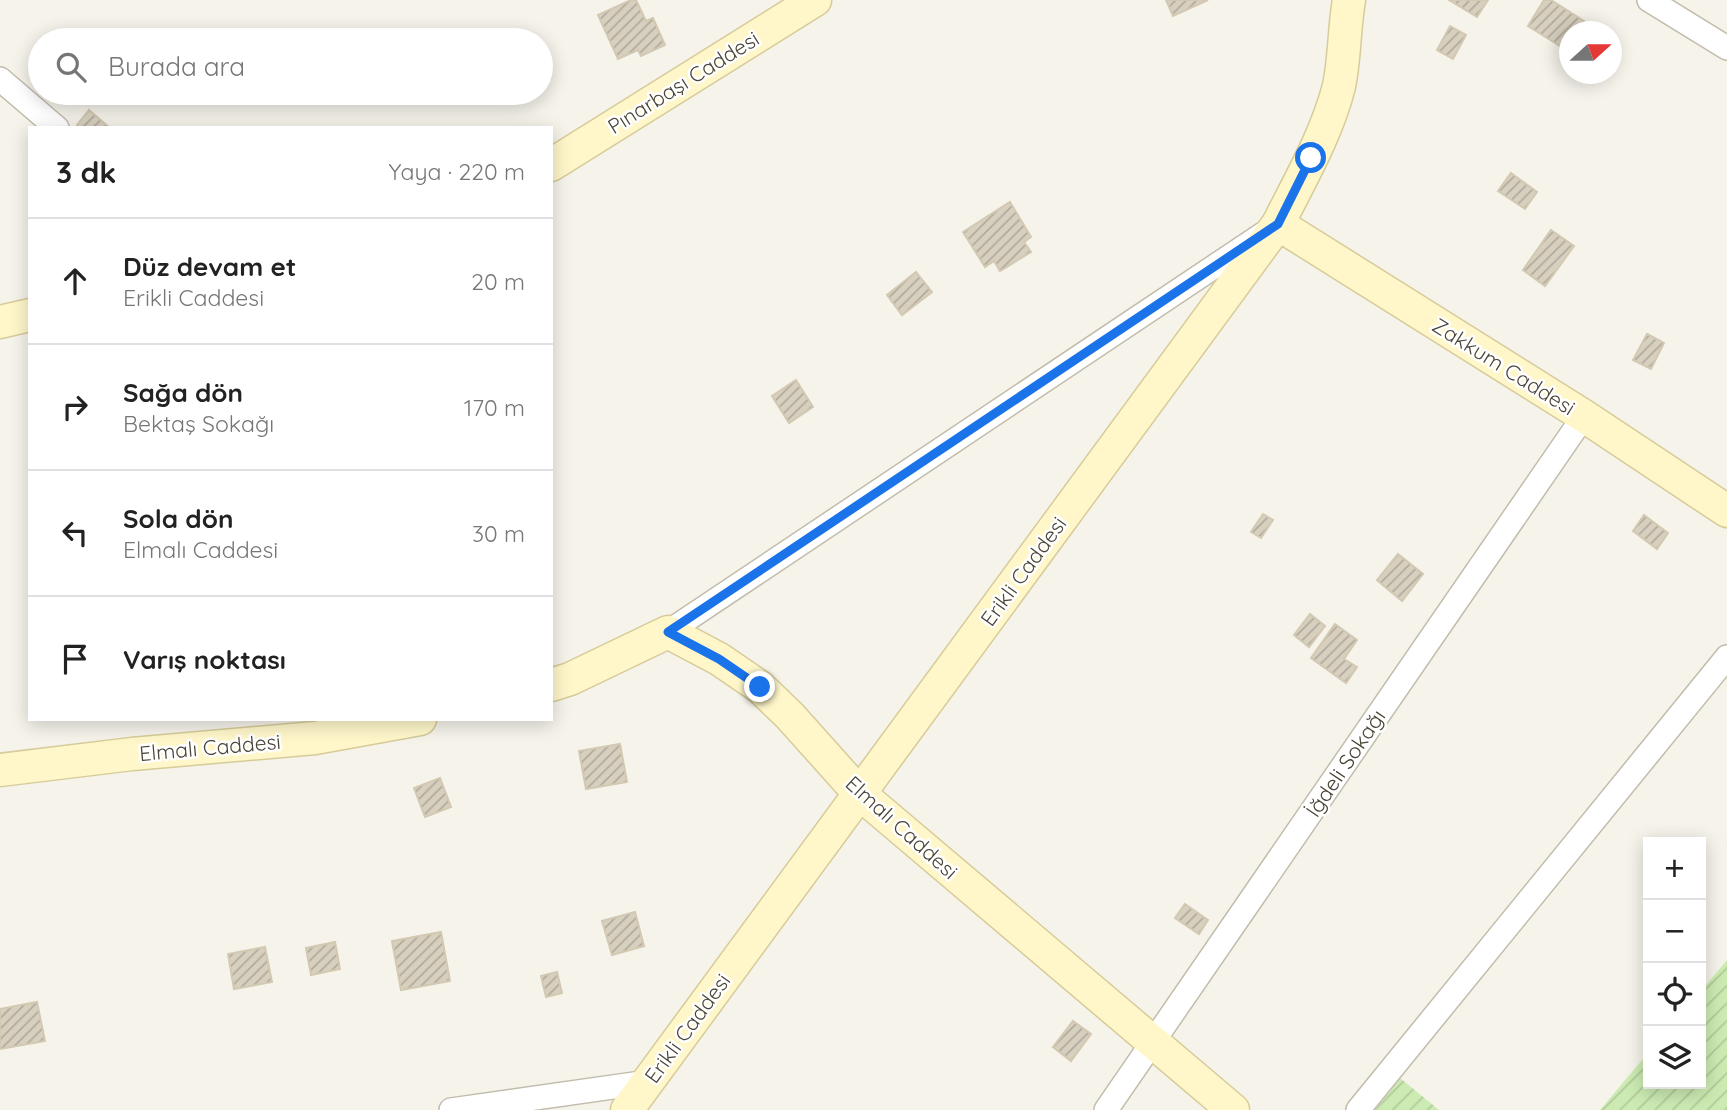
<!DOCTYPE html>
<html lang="tr">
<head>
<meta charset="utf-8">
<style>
  :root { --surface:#fff; --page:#f6f6f6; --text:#222; --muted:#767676; --line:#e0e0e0 }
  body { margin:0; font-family:Quicksand,sans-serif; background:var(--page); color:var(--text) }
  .controls { position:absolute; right:21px; bottom:21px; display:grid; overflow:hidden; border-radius:0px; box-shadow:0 4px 18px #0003 }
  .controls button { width:63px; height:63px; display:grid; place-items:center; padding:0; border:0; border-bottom:2px solid var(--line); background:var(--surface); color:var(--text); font:35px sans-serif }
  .compass { position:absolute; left:1559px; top:21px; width:63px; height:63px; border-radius:50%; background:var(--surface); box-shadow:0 4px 18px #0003; rotate:69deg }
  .stop { position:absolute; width:21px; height:21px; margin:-16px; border:5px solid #1a73e8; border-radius:50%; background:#fff }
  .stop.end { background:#1a73e8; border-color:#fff; box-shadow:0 2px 7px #0008 }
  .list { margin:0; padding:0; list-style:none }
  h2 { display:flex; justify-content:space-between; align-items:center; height:91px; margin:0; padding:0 28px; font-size:30px }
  h2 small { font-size:23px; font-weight:400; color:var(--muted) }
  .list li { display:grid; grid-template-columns:46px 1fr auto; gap:21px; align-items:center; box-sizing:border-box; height:126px; padding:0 28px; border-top:2px solid var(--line) }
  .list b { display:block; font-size:26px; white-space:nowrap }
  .list p { margin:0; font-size:23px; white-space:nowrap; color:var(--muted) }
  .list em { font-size:23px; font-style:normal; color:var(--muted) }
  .icon { flex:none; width:38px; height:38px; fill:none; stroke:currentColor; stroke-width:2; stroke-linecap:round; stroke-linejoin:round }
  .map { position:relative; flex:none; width:1727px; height:1110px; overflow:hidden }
  .search { position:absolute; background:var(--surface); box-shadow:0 4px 18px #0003; left:28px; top:28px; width:525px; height:77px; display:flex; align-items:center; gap:18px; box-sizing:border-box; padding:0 24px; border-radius:38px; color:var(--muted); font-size:26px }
  .panel { position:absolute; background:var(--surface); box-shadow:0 4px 18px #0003; left:28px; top:126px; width:525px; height:595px; border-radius:0px }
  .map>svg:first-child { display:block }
</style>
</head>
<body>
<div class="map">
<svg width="1727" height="1110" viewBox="0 0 1727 1110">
  <defs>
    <pattern id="garden-furrows" width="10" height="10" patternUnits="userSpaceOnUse" patternTransform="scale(1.75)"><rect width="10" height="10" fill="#ccebb2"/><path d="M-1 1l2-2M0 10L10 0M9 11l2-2" fill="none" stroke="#b1cb9a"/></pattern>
    <pattern id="building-hatch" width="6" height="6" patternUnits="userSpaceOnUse" patternTransform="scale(1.75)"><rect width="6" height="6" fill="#d8d0bf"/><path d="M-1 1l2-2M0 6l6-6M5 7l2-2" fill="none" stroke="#b1aa9c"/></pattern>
  </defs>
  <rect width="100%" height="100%" fill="#f5f3ea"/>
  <g fill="url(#garden-furrows)">
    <polygon points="1727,960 1727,1110 1600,1110 1648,1053 1648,1084 1701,1084 1701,991"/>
    <polygon points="1400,1078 1439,1110 1375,1110"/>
  </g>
  <g fill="url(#building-hatch)" stroke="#d3c9b2" stroke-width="2">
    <polygon points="631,0 636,0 646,21 653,18 665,45 641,56 638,50 618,59 598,15"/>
    <polygon points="1166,0 1208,0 1173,16"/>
    <polygon points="1449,0 1488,0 1477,17"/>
    <polygon points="1544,0 1551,0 1584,21 1577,32 1570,32 1570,44 1566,50 1528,26"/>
    <polygon points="1450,26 1466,35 1453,59 1437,50"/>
    <polygon points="177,30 180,40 158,40 157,37"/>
    <polygon points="89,110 110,128 80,128 77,125"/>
    <polygon points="1511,173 1537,192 1525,209 1498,191"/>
    <polygon points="1010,202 1031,237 1024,242 1031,252 1000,271 994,261 985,267 963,232"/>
    <polygon points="1551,230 1574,246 1545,286 1523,270"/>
    <polygon points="916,272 932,292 902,315 887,295"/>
    <polygon points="1647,334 1664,343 1651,369 1633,360"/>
    <polygon points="796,380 813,407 789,423 772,396"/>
    <polygon points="1263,514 1273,520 1261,538 1251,532"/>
    <polygon points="1644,515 1668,533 1657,549 1633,531"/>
    <polygon points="1398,554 1423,574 1402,601 1377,580"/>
    <polygon points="1310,614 1325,626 1309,647 1294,635"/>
    <polygon points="1335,624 1357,640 1344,659 1357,667 1346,683 1311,658"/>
    <polygon points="620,744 627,782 586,789 579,751"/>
    <polygon points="440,778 451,807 425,817 414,788"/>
    <polygon points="1185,904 1208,920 1199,934 1175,918"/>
    <polygon points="635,912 644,946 612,955 602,921"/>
    <polygon points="441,932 450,981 401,990 392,941"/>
    <polygon points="335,942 340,969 311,975 306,948"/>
    <polygon points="265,947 272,982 234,989 228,954"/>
    <polygon points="557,972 562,993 546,997 541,976"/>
    <polygon points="37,1002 45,1041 0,1049 0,1009"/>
    <polygon points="1073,1021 1091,1034 1071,1061 1053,1047"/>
  </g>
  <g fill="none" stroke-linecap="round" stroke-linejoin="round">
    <g stroke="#c2bcac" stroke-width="26">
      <g id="street">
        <polyline points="1649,0 1727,48"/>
        <polyline points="0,79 57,128"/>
        <polyline points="668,632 1263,234"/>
        <polyline points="451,1110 648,1082"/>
        <polyline points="1106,1110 1584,416"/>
        <polyline points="1358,1110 1727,657"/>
      </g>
    </g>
    <g stroke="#d7cb99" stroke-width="35">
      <g id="secondary">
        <polyline points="551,165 815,0"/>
        <polyline points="1278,224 1584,416 1727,511"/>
        <polyline points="0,322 30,315"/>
        <polyline points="551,685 570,679 668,632 719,659 760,687 790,716 859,793 1233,1110"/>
        <polyline points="0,770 132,754 315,738 420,719"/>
        <path d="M627 1110 1278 224C1300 180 1327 134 1339 86 1345 57 1344 28 1349 0"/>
      </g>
    </g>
    <use href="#street" stroke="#fff" stroke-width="23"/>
    <use href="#secondary" stroke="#fff7ca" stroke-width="32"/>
  </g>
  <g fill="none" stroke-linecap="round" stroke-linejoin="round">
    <polyline stroke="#1a73e8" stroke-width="9" points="760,687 719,659 668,632 1278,224 1311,158"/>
  </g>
  <g text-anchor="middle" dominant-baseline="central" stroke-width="5" stroke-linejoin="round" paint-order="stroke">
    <g font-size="21" fill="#4a4437" stroke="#fff">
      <text transform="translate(683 82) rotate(-32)">Pınarbaşı Caddesi</text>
      <text transform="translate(1504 366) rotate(32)">Zakkum Caddesi</text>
      <text transform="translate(1023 571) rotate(-54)">Erikli Caddesi</text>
      <text transform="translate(210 747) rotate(-5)">Elmalı Caddesi</text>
      <text transform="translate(1345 763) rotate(-56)">İğdeli Sokağı</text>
      <text transform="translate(902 827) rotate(42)">Elmalı Caddesi</text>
      <text transform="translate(687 1028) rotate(-54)">Erikli Caddesi</text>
    </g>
  </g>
</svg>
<div class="controls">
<button>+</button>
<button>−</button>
<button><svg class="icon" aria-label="locate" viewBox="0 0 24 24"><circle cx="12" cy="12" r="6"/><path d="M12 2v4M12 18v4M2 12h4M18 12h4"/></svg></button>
<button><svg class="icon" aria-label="layers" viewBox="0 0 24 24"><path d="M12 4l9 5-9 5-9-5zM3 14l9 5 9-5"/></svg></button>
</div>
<svg class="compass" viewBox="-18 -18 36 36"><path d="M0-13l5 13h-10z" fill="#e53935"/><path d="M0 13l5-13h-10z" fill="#767676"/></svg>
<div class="stop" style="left:1311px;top:158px"></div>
<div class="stop end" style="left:760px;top:687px"></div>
<div class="search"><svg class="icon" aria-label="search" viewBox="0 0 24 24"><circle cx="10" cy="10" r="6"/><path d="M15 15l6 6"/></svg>Burada ara</div>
<section class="panel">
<h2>3 dk<small>Yaya · 220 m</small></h2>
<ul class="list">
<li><svg class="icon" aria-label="ahead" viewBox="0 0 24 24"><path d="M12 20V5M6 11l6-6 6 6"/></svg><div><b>Düz devam et</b><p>Erikli Caddesi</p></div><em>20 m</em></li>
<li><svg class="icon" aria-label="right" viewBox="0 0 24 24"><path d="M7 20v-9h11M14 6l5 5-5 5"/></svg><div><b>Sağa dön</b><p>Bektaş Sokağı</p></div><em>170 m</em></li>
<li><svg class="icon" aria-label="left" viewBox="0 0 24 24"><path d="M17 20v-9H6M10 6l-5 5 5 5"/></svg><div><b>Sola dön</b><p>Elmalı Caddesi</p></div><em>30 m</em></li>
<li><svg class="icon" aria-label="arrive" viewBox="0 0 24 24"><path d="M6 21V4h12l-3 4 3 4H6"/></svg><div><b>Varış noktası</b></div></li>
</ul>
</section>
</div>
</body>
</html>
